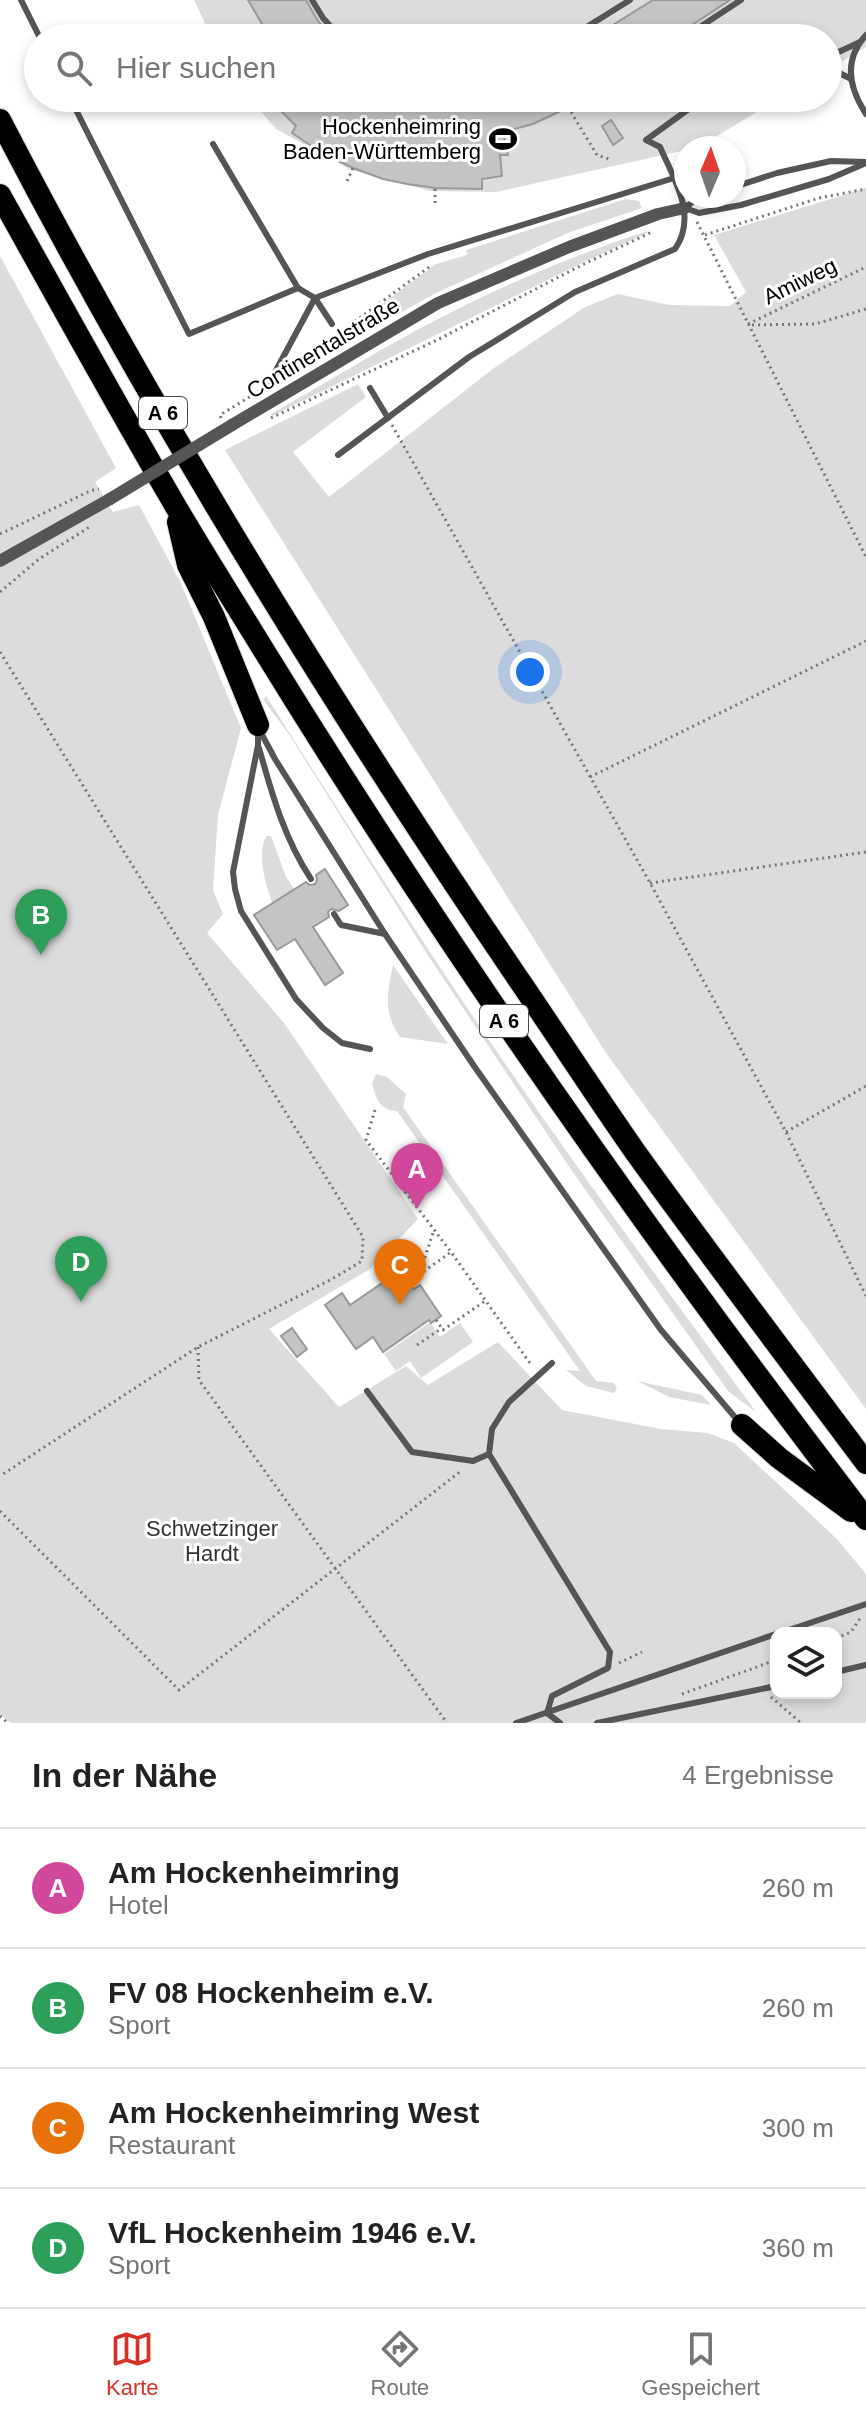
<!DOCTYPE html>
<html lang="de">
<head>
<meta charset="utf-8">
<style>
  :root { --surface:#fff; --page:#f6f6f6; --text:#222; --muted:#767676; --line:#e0e0e0; --accent:#d93025 }
  body { margin:0; font-family:Helvetica,sans-serif; background:var(--page); color:var(--text) }
  .controls { position:absolute; right:24px; bottom:24px; display:grid; overflow:hidden; border-radius:16px; box-shadow:0 4px 12px #0003 }
  .controls button { width:72px; height:72px; display:grid; place-items:center; padding:0; border:0; border-bottom:2px solid var(--line); background:var(--surface); color:var(--text); font:40px sans-serif }
  .compass { position:absolute; left:674px; top:136px; width:72px; height:72px; border-radius:50%; background:var(--surface); box-shadow:0 4px 12px #0003; rotate:2deg }
  .you { position:absolute; left:530px; top:672px; width:28px; height:28px; margin:-20px; border:6px solid #fff; border-radius:50%; background:#1a73e8; box-shadow:0 0 0 12px #1a73e833 }
  .badge { display:grid; place-items:center; width:52px; height:52px; border-radius:50%; background:var(--accent); color:#fff; font-size:26px; font-weight:700 }
  .pin { position:absolute; translate:-50% -66px; filter:drop-shadow(0 2px 4px #0008) }
  .pin::after { content:''; position:absolute; top:42px; width:28px; height:24px; background:inherit; clip-path:polygon(0 0,100% 0,50% 100%) }
  .list { margin:0; padding:0; list-style:none }
  h2 { display:flex; justify-content:space-between; align-items:center; height:104px; margin:0; padding:0 32px; font-size:34px }
  h2 small { font-size:26px; font-weight:400; color:var(--muted) }
  .list li { display:grid; grid-template-columns:52px 1fr auto; gap:24px; align-items:center; box-sizing:border-box; height:120px; padding:0 32px; border-top:2px solid var(--line) }
  .list b { display:block; font-size:30px; white-space:nowrap }
  .list p { margin:0; font-size:26px; white-space:nowrap; color:var(--muted) }
  .list em { font-size:26px; font-style:normal; color:var(--muted) }
  .icon { flex:none; width:44px; height:44px; fill:none; stroke:currentColor; stroke-width:2; stroke-linecap:round; stroke-linejoin:round }
  .map { position:relative; flex:none; width:866px; height:1723px; overflow:hidden }
  .search { position:absolute; background:var(--surface); box-shadow:0 4px 12px #0003; left:24px; right:24px; top:24px; height:88px; display:flex; align-items:center; gap:20px; box-sizing:border-box; padding:0 28px; border-radius:44px; color:var(--muted); font-size:30px }
  .sheet { height:584px; background:var(--surface) }
  nav { display:flex; justify-content:space-around; align-items:center; box-sizing:border-box; height:112px; border-top:2px solid var(--line); background:var(--surface); font-size:22px; color:var(--muted) }
  nav a { display:grid; justify-items:center; gap:4px }
  nav .on { color:var(--accent) }
  .map>svg:first-child { display:block }
</style>
</head>
<body>
<div class="map">
<svg width="866" height="1723" viewBox="0 0 866 1723">
  <rect width="100%" height="100%" fill="#fff"/>
  <g fill="#dcdcdc" fill-rule="evenodd">
    <polygon points="194,0 866,0 866,47 828,70 828,38 212,38"/>
    <polygon points="249,98 780,98 697,148 686,148 686,150 496,192 430,191 349,169 276,129"/>
    <polygon points="866,188 866,1409 606,1053 225,450 358,384 366,397 293,452 329,497 494,368 585,307 618,294 669,305 730,306 746,292 714,235"/>
    <polygon points="626,199 639,201 642,208 570,232 434,294 280,380 436,264 467,255 466,250"/>
    <path d="M647 231V233L582 263 272 416 271 414C321 386 370 355 421 328 493 289 569 257 647 231Z"/>
    <path d="M0 256 116 468 95 482 113 512 139 505 180 581 241 728 218 815 213 890 223 914 207 933 284 1023 418 1219 370 1269 269 1329 339 1407 406 1366 428 1385 498 1342 562 1410 661 1429 708 1433 734 1443 837 1539 866 1574V1723H11L0 1714ZM776 1633H836V1693H776Z"/>
    <path d="M266 696C340 812 413 929 491 1043 576 1168 667 1290 756 1412L728 1391 572 1171 427 954 290 736 263 699Z"/>
    <path d="M267 836H271L286 877 297 893 274 907C267 890 255 851 267 836Z"/>
    <path d="M393 965 448 1044 400 1037C383 1013 387 993 393 965Z"/>
    <path d="M376 1074 387 1077 406 1094 403 1107 596 1381 614 1383 617 1389 614 1393 586 1386 566 1370 580 1371 397 1111C379 1110 376 1099 372 1083Z"/>
    <polygon points="430,1322 440,1337 460,1323 473,1342 421,1378 410,1361 396,1371 384,1354"/>
    <polygon points="637,1381 702,1395 711,1405 669,1397"/>
  </g>
  <g fill="#c4c4c4" stroke="#999" stroke-width="2">
    <polygon points="248,0 306,0 318,21 333,38 270,38"/>
    <polygon points="653,0 730,0 680,33 677,38 592,38"/>
    <polygon points="291,98 588,98 533,124 503,132 508,155 500,155 502,176 482,179 482,189 435,188 407,184 383,179 353,168 322,153 292,133 296,126 281,111"/>
    <polygon points="611,120 623,138 613,145 602,126"/>
    <polygon points="325,869 348,905 339,911 331,909 328,912 329,917 313,927 343,973 325,985 295,939 277,950 254,915 306,882 310,885 315,884 317,880 316,875"/>
    <polygon points="403,1273 414,1289 420,1285 441,1316 431,1323 429,1320 383,1352 373,1337 356,1349 325,1305 342,1293 350,1305 391,1277 393,1280"/>
    <polygon points="292,1328 307,1349 297,1357 281,1336"/>
  </g>
  <g fill="none" stroke-linecap="round" stroke-linejoin="round">
    <g stroke="#dbdbdb" stroke-width="24">
      <g id="highway">
        <path d="M0 120C154 417 331 703 519 980 558 1037 596 1096 636 1153 711 1257 789 1360 866 1463"/>
        <path d="M0 195C57 297 113 399 172 500 201 550 233 600 263 649 448 950 651 1239 866 1519"/>
        <polyline points="178,522 188,565 214,617 258,725"/>
        <polyline points="742,1425 779,1458 851,1511"/>
      </g>
    </g>
    <g stroke="#777" stroke-width="3" stroke-dasharray="2 4" stroke-linecap="butt">
      <polyline points="568,107 597,155 609,159"/>
      <polyline points="347,181 353,168"/>
      <polyline points="435,189 435,203"/>
      <polyline points="697,222 866,557"/>
      <polyline points="705,235 819,198 866,189"/>
      <polyline points="748,324 866,267"/>
      <polyline points="752,325 815,324 866,309"/>
      <polyline points="287,371 432,265"/>
      <polyline points="221,418 220,415 261,390"/>
      <polyline points="271,418 437,340 584,264 652,232"/>
      <polyline points="392,425 650,883 786,1132 866,1296"/>
      <polyline points="0,534 90,491 99,489"/>
      <polyline points="0,592 39,559 91,526"/>
      <polyline points="0,652 363,1237 362,1261 332,1279 198,1347 0,1476"/>
      <polyline points="590,777 866,641"/>
      <polyline points="650,883 866,852"/>
      <polyline points="375,1110 366,1140 451,1252 532,1366"/>
      <polyline points="786,1132 866,1086"/>
      <polyline points="419,1275 434,1230"/>
      <polyline points="409,1282 451,1252"/>
      <polyline points="436,1320 443,1330 485,1301"/>
      <polyline points="417,1345 442,1328"/>
      <polyline points="198,1347 199,1380 447,1723"/>
      <polyline points="0,1511 179,1690 461,1471"/>
      <polyline points="836,1638 851,1632 861,1617"/>
      <polyline points="619,1663 642,1652"/>
      <polyline points="682,1694 776,1660"/>
      <polyline points="771,1697 801,1723"/>
      <polyline points="0,1716 8,1723"/>
    </g>
    <g stroke="#555" stroke-width="6">
      <polyline points="21,0 40,38"/>
      <polyline points="312,0 323,18 341,38"/>
      <path d="M866 35C843 60 849 88 866 114"/>
      <polyline points="569,38 630,0"/>
      <polyline points="683,38 741,0"/>
      <polyline points="828,57 860,42"/>
      <polyline points="828,67 851,79"/>
      <polyline points="70,98 189,334 298,288 315,298 428,254 674,178"/>
      <polyline points="213,144 298,288"/>
      <polyline points="734,187 777,173 831,161 866,162"/>
      <polyline points="685,208 699,213 741,205 829,179 866,163"/>
      <polyline points="685,208 695,200 706,196"/>
      <polyline points="268,385 315,298 332,324"/>
      <polyline points="370,388 388,418"/>
      <path d="M338 455 469 357 575 292 675 249C698 216 674 179 660 147L646 140 704 98"/>
      <polyline points="258,729 258,745 233,872 235,889 241,911 296,999 323,1028 342,1043 370,1049"/>
      <polyline points="259,729 275,759 385,934 474,1066 661,1330 739,1422"/>
      <path d="M259 748C272 794 284 838 311 879"/>
      <polyline points="334,914 341,925 385,934"/>
      <polyline points="552,1363 509,1402 492,1429 489,1454 610,1652 608,1668 552,1696 547,1713 560,1723"/>
      <polyline points="367,1391 412,1452 473,1461 489,1454"/>
      <polyline points="780,1633 866,1604"/>
      <polyline points="836,1672 866,1665"/>
      <polyline points="516,1723 776,1634"/>
      <polyline points="597,1723 776,1686"/>
    </g>
    <g stroke="#555" stroke-width="12">
      <polyline points="232,425 438,303 569,247 658,214 685,208"/>
      <polyline points="0,561 110,499"/>
    </g>
    <use href="#highway" stroke="#000" stroke-width="22"/>
    <polyline stroke="#555" stroke-width="12" points="110,499 232,425"/>
  </g>
  <defs>
    <g id="stadium-bare" transform="scale(2.16)"><path d="M0-5a6.5 5 0 1 0 0 10a6.5 5 0 1 0 0-10ZM-3.5-1.8h7v3.6h-7Z" fill="#000" stroke="#fff" stroke-width="2.5" paint-order="stroke"/></g>
  </defs>
  <g fill-rule="evenodd">
    <use href="#stadium-bare" x="503" y="139"/>
  </g>
  <g text-anchor="middle" dominant-baseline="central" stroke-width="6" stroke-linejoin="round" paint-order="stroke">
    <g fill="#fff" stroke="#4c4c4c" stroke-width="2">
      <rect x="139" y="397" width="48" height="32" rx="6"/>
      <rect x="480" y="1005" width="48" height="32" rx="6"/>
    </g>
    <g font-size="20" font-weight="bold" fill="#000">
      <text x="163" y="413">A 6</text>
      <text x="504" y="1021">A 6</text>
    </g>
    <g font-size="22" fill="#000" stroke="#fff" text-anchor="end">
      <text x="481" y="126">Hockenheimring<tspan x="481" dy="25">Baden-Württemberg</tspan></text>
    </g>
    <g font-size="22" fill="#000" stroke="#fff">
      <text transform="translate(800 281) rotate(-26)">Amiweg</text>
      <text transform="translate(323 348) rotate(-31)">Continentalstraße</text>
    </g>
    <g font-size="22" fill="#333" stroke="#fff">
      <text x="212" y="1528">Schwetzinger<tspan x="212" dy="25">Hardt</tspan></text>
    </g>
  </g>
</svg>
<div class="controls">
<button><svg class="icon" aria-label="layers" viewBox="0 0 24 24"><path d="M12 4l9 5-9 5-9-5zM3 14l9 5 9-5"/></svg></button>
</div>
<svg class="compass" viewBox="-18 -18 36 36"><path d="M0-13l5 13h-10z" fill="#e53935"/><path d="M0 13l5-13h-10z" fill="#767676"/></svg>
<div class="you"></div>
<div class="pin badge" style="left:417px;top:1209px;background:#d1479c">A</div>
<div class="pin badge" style="left:41px;top:955px;background:#2e9e5b">B</div>
<div class="pin badge" style="left:400px;top:1305px;background:#e8710a">C</div>
<div class="pin badge" style="left:81px;top:1302px;background:#2e9e5b">D</div>
<div class="search"><svg class="icon" aria-label="search" viewBox="0 0 24 24"><circle cx="10" cy="10" r="6"/><path d="M15 15l6 6"/></svg>Hier suchen</div>
</div>
<section class="sheet">
<h2>In der Nähe<small>4 Ergebnisse</small></h2>
<ul class="list">
<li><span class="badge" style="background:#d1479c">A</span><div><b>Am Hockenheimring</b><p>Hotel</p></div><em>260 m</em></li>
<li><span class="badge" style="background:#2e9e5b">B</span><div><b>FV 08 Hockenheim e.V.</b><p>Sport</p></div><em>260 m</em></li>
<li><span class="badge" style="background:#e8710a">C</span><div><b>Am Hockenheimring West</b><p>Restaurant</p></div><em>300 m</em></li>
<li><span class="badge" style="background:#2e9e5b">D</span><div><b>VfL Hockenheim 1946 e.V.</b><p>Sport</p></div><em>360 m</em></li>
</ul>
</section>
<nav>
<a class="on"><svg class="icon" aria-label="map" viewBox="0 0 24 24"><path d="M3 6l6-2 6 2 6-2v14l-6 2-6-2-6 2zM9 4v14M15 6v14"/></svg>Karte</a>
<a><svg class="icon" aria-label="directions" viewBox="0 0 24 24"><path d="M12 3l9 9-9 9-9-9zM9 14v-3h6M13 9l2 2-2 2"/></svg>Route</a>
<a><svg class="icon" aria-label="saved" viewBox="0 0 24 24"><path d="M7 4h10v16l-5-4-5 4z"/></svg>Gespeichert</a>
</nav>
</body>
</html>
